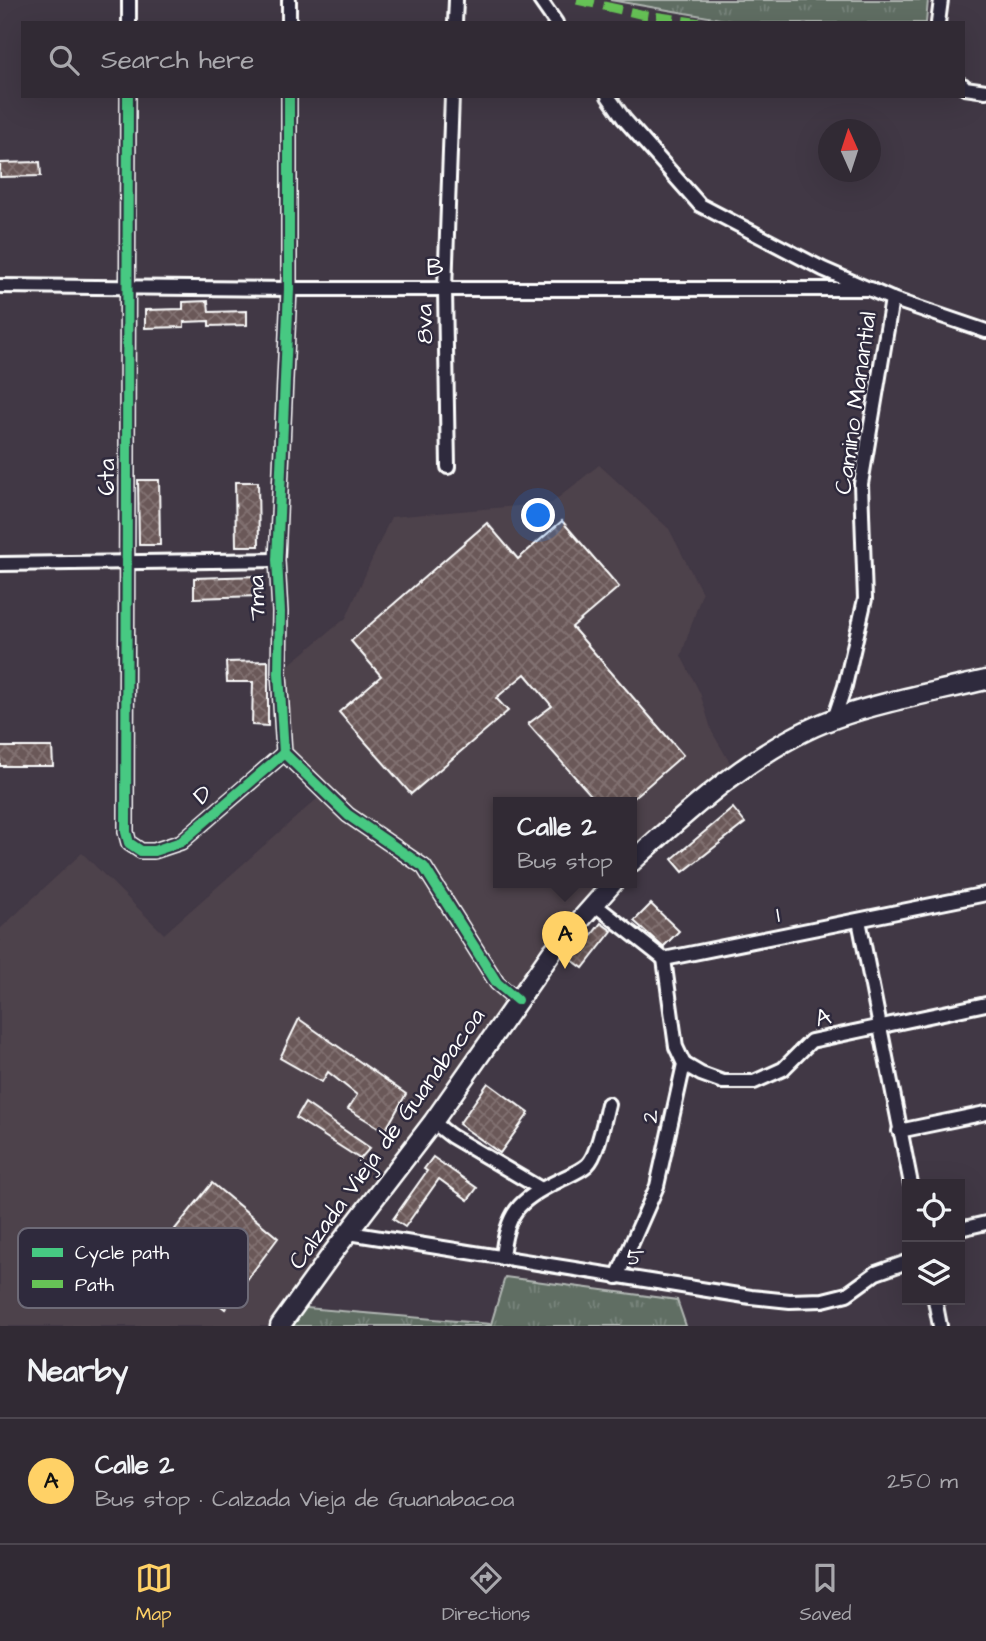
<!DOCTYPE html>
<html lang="en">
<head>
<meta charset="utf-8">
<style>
  :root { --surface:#312a34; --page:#39323c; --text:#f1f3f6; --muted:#a8a7ac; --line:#4c464f; --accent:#ffd166 }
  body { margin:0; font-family:"Architects Daughter",sans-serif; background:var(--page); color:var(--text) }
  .controls { position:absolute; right:21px; bottom:21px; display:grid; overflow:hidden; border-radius:0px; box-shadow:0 7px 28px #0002 }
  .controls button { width:63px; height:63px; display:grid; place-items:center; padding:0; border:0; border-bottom:2px solid var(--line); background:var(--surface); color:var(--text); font:35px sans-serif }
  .compass { position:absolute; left:818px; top:119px; width:63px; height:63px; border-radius:50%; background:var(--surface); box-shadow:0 7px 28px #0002; rotate:357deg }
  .you { position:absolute; left:539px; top:516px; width:24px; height:24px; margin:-18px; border:5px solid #fff; border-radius:50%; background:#1a73e8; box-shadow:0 0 0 10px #1a73e833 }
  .badge { display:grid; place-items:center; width:46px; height:46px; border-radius:50%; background:var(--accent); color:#111; font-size:23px; font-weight:700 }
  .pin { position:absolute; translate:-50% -58px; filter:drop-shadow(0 2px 4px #0008) }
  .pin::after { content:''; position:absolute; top:37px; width:24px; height:21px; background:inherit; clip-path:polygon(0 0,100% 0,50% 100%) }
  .popup { position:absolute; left:493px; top:797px; width:144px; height:91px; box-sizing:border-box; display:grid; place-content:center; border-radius:0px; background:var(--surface); filter:drop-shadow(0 2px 5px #0005); font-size:23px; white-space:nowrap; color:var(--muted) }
  .popup b { font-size:26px; color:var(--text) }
  .popup::after { content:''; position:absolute; left:50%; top:100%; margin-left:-14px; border:14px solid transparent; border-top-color:var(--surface) }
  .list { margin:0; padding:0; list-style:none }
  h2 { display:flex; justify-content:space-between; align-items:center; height:91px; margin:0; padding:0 28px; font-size:30px }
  h2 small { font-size:23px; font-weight:400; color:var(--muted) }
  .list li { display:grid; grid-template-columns:46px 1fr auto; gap:21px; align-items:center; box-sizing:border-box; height:126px; padding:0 28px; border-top:2px solid var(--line) }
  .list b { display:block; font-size:26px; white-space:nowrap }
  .list p { margin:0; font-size:23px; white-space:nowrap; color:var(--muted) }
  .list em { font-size:23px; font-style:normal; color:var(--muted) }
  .icon { flex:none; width:38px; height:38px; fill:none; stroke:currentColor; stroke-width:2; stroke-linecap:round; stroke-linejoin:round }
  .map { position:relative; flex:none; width:986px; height:1326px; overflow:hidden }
  .search { position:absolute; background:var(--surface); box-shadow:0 7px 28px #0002; left:21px; right:21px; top:21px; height:77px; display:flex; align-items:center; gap:18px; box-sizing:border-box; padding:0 24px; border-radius:0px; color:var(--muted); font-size:26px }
  .sheet { height:217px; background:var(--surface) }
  nav { display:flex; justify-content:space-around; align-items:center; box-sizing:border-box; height:98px; border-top:2px solid var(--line); background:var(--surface); font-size:19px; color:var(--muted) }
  nav a { display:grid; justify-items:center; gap:4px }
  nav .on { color:var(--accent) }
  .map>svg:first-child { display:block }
</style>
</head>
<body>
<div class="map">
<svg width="986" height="1326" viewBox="0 0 986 1326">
  <defs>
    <pattern id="grass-tufts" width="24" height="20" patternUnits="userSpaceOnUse" patternTransform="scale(1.75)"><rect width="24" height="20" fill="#606e64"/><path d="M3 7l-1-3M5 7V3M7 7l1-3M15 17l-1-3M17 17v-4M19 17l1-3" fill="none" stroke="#78847b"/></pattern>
    <pattern id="building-cross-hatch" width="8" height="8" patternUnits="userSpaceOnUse" patternTransform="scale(1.75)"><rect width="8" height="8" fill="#6b5959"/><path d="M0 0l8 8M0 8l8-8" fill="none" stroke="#817272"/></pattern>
  </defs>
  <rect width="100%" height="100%" fill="#413845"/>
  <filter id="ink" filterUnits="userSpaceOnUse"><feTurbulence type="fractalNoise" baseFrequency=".0143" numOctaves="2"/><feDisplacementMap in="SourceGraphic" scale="14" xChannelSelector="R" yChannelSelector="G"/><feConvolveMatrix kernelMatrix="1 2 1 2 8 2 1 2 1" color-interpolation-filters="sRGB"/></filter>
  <g filter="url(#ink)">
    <polygon fill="#4e424b" points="599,465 669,529 702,593 681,656 700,693 712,732 737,775 632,862 632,803 498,803 498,883 613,883 283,1326 0,1326 0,929 82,853 164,934 318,798 284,753 279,673 346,618 391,517 552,503"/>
    <g fill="url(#grass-tufts)" stroke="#b0b6b2" stroke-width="2">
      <polygon points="610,0 928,0 926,23 743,23"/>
      <polygon points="505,1277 677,1300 686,1326 283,1326 295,1307 491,1324"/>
    </g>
    <g fill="url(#building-cross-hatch)" stroke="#fff" stroke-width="2">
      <polygon points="40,162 41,176 0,177 0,163"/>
      <polygon points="208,301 209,312 247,311 247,325 209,326 209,321 184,322 184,327 145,328 145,310 183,309 183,302"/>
      <polygon points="138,480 159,480 160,545 139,545"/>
      <polygon points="235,482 258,482 259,546 236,546"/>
      <polygon points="562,521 619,587 572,627 683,755 628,803 598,803 528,724 552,706 525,674 496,698 508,711 411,794 339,712 381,676 351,641 487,523 518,559"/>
      <polygon points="258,576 259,596 194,598 194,578"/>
      <polygon points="268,661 268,726 252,725 253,682 227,682 226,662"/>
      <polygon points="0,747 52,747 53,766 0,766"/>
      <polygon points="733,808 745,823 683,872 672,859"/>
      <polygon points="651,904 679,931 663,947 634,921"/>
      <polygon points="601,923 612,931 583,968 572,960"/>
      <polygon points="299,1019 406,1094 385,1131 348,1109 357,1095 328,1072 322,1082 280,1058"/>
      <polygon points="488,1083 529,1113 500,1153 459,1124"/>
      <polygon points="305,1103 370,1148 360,1159 296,1118"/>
      <polygon points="433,1157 477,1188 468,1200 439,1179 405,1227 393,1219 427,1171 424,1169"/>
      <polygon points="212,1183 278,1238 225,1309 155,1254"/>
    </g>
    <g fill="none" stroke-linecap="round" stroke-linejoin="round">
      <g stroke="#fff" stroke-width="18">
        <g id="street">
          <polyline points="540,0 556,23"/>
          <polyline points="129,23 129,0"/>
          <polyline points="289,23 289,0"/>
          <polyline points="455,23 456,0"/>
          <polyline points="938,23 941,0"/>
          <polyline points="963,85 965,88 986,91"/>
          <polyline points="128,96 126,832 129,843 141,851 154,851 181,842 284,753"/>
          <polyline points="289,96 289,289 277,560 280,612 279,673 284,753 348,815 424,867 497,983 517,1000"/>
          <polyline points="608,96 624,119 700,205 823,269 892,299 986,331"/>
          <polyline points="0,286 289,289 871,289"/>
          <polyline points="448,467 445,289 452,96"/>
          <polyline points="0,564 277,560"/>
          <polyline points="834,719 845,686 865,599 861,484 892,299"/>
          <polyline points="594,904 664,959 986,894"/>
          <polyline points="859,920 911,1184"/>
          <polyline points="684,1064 701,1074 723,1082 754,1082 783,1069 811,1041 986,1004"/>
          <polyline points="433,1122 451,1136 541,1189"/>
          <polyline points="899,1131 986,1113"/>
          <polyline points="960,1229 986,1223"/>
          <polyline points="349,1233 751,1297 790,1301 823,1300 847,1294 876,1273 907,1262"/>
          <path d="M502 1258C506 1213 518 1200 558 1181 567 1176 579 1172 587 1165 598 1155 604 1120 608 1104"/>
          <polyline points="617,1277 657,1186 684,1064 676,1047 664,959"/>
          <polyline points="935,1300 940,1326"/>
        </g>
      </g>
      <g stroke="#fff" stroke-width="23">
        <g id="secondary">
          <path d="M632 862C690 809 760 745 836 718 884 701 936 692 986 680"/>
          <polyline points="280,1326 331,1255 433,1122 552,952 613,883"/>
        </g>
      </g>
      <use href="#street" stroke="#2f2a3d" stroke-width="12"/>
      <use href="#secondary" stroke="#2f2a3d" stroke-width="18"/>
      <polyline stroke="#66c356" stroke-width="9" stroke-dasharray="18 9" stroke-linecap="butt" points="577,0 640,14 701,23"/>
      <g stroke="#2f2a3d" stroke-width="15">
        <g id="cycleway">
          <polyline points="128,96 126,832 129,843 141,851 154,851 181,842 284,753"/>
          <polyline points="289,96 289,289 277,560 280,612 279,673 284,753 348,815 424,867 497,983 517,1000"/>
        </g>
      </g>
      <use href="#cycleway" stroke="#46c982" stroke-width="10"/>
    </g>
  </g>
  <g text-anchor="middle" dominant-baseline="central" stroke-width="5" stroke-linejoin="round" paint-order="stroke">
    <g font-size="24" fill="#fff" stroke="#2f2a3d">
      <text x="435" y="268">B</text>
      <text transform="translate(425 324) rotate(-91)">8va</text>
      <text transform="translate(856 403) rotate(-82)">Camino Manantial</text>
      <text transform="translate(107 477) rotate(-90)">6ta</text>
      <text transform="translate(257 598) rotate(-92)">7ma</text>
      <text transform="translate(203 795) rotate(-41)">D</text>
      <text transform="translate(778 915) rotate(-11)">1</text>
      <text transform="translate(823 1018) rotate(-15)">A</text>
      <text transform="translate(651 1116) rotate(-77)">2</text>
      <text transform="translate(387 1139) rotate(-54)">Calzada Vieja de Guanabacoa</text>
      <text transform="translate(635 1258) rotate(9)">5</text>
    </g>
  </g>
  <rect x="18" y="1228" width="230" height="80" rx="10" fill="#2f2a3d" stroke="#6d6a77" stroke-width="2"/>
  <rect x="32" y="1248" width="31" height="9" fill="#46c982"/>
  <rect x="32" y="1280" width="31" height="8" fill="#66c356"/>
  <g font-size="19" fill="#fff">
    <text x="75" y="1259">Cycle path</text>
    <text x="75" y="1291">Path</text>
  </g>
</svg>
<div class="controls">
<button><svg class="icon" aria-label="locate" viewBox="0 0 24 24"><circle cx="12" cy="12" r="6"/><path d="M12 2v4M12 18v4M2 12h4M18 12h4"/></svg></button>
<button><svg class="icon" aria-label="layers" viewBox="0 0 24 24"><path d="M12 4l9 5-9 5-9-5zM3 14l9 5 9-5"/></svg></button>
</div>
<svg class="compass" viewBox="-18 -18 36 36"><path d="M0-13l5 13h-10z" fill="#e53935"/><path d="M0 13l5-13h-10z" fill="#a8a7ac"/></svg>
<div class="you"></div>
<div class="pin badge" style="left:565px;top:969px">A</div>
<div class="popup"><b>Calle 2</b>Bus stop</div>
<div class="search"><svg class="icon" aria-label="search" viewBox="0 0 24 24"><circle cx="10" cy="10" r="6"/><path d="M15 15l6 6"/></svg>Search here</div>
</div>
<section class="sheet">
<h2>Nearby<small></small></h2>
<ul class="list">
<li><span class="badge">A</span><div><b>Calle 2</b><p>Bus stop · Calzada Vieja de Guanabacoa</p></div><em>250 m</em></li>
</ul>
</section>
<nav>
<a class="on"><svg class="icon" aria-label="map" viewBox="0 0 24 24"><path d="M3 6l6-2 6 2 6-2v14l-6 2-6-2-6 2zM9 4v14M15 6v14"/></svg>Map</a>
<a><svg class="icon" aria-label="directions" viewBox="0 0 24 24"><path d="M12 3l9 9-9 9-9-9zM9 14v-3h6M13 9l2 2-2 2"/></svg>Directions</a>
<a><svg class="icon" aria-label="saved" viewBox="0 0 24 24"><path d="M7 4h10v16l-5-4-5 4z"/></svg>Saved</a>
</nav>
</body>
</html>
